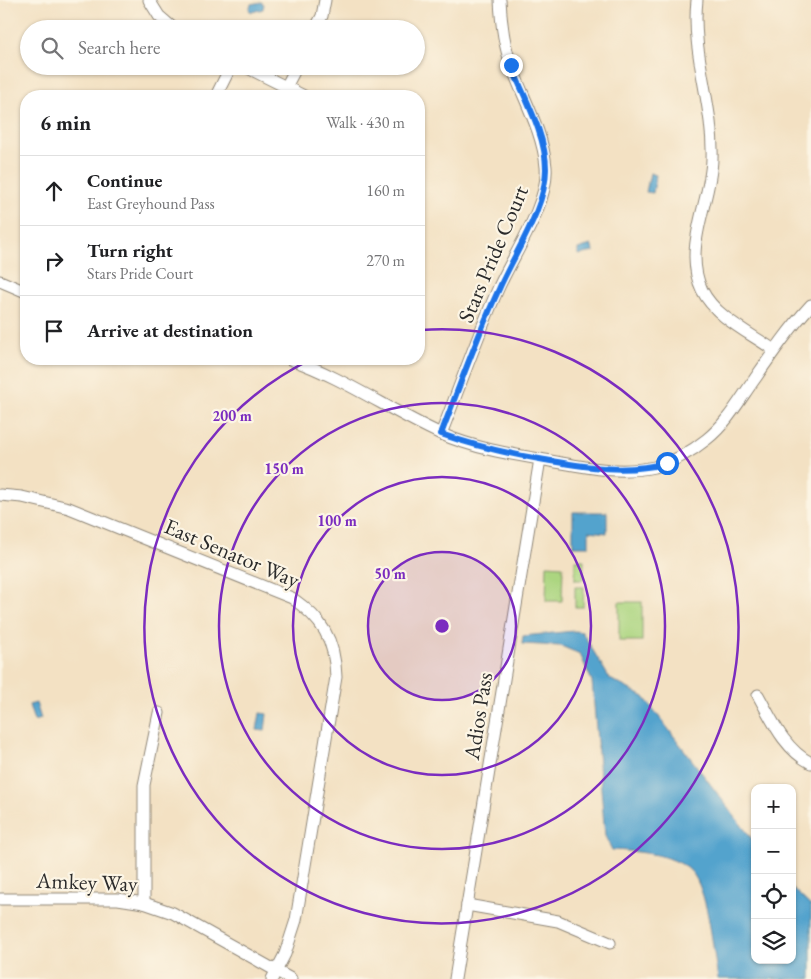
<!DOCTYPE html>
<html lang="en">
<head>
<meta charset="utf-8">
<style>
  :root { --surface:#fff; --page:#f2f2f2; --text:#202124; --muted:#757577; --line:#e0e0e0 }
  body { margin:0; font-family:"EB Garamond",serif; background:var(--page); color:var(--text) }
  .controls { position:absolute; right:15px; bottom:15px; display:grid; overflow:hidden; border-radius:10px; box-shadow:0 1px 4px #0004 }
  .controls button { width:45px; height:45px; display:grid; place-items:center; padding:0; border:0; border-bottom:1px solid var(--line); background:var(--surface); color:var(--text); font:25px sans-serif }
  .stop { position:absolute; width:15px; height:15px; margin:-11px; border:4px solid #1a73e8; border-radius:50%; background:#fff }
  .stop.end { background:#1a73e8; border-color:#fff; box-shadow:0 1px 5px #0008 }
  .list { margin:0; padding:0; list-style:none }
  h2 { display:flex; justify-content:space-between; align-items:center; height:65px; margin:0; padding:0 20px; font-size:21px }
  h2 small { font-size:16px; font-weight:400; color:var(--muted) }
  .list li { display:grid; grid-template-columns:32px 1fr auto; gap:15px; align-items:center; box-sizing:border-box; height:70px; padding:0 20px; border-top:1px solid var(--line) }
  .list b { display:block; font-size:19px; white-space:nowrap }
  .list p { margin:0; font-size:16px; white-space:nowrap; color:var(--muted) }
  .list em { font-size:16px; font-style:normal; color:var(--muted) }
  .icon { flex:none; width:28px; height:28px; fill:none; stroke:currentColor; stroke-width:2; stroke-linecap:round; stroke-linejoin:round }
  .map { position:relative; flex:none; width:811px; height:979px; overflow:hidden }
  .search { position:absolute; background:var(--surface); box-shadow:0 1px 4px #0004; left:20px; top:20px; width:405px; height:55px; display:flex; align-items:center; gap:12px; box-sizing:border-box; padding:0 18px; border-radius:28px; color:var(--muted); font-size:19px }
  .panel { position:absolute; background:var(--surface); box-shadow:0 1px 4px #0004; left:20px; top:90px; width:405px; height:275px; border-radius:20px }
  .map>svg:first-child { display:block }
</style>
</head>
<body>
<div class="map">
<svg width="811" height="979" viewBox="0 0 811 979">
  <rect width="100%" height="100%" fill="#fcf5e5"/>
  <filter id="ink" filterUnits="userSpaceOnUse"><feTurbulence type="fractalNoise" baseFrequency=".02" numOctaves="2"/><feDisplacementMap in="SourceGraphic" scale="10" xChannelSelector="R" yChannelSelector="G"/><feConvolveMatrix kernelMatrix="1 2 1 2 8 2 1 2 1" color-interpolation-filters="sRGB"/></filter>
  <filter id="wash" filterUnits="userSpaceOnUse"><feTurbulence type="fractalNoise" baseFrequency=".0096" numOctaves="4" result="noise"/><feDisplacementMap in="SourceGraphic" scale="20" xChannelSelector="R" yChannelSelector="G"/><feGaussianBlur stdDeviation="1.12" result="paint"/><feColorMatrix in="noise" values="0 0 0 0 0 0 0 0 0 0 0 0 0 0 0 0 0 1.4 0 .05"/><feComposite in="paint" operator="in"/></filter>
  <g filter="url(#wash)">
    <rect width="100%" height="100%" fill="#f3e1c3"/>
    <g fill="#acd580" stroke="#6c8056">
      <polygon points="575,560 584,560 583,580 575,580"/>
      <polygon points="547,565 563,566 562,601 546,601"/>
      <polygon points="575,587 584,587 583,607 575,607"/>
      <rect x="619" y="602" width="23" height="39"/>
    </g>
    <g fill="#52a3cd" stroke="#3e677c">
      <polygon points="261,2 264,4 263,9 252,12 249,10 251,4"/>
      <polygon points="650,173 656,175 653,193 646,192"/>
      <polygon points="591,245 594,252 578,255 578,249"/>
      <polygon points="573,512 607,512 607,533 589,531 589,546 573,546"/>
      <path d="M574 631 582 632 610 679 644 697 755 843V960H792V888L811 906V979H718C713 951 709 898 694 875 680 854 635 851 612 850L605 836 592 681 580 654 561 646 522 644 523 636Z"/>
      <polygon points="36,703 41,719 34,721 29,705"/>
      <polygon points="260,713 267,714 265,731 257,730"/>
    </g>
  </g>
  <g filter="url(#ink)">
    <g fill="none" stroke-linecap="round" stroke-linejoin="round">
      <g stroke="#8f8677" stroke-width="13">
        <g id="minor">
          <polyline points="149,0 159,16 174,29"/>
          <path d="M697 0C691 54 714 105 712 159 711 201 682 248 702 290 715 317 750 333 774 350"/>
          <polyline points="315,29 322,16 325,0"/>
          <polyline points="244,66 304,96"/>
          <polyline points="286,87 297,66"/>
          <polyline points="216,96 231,66"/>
          <polyline points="0,281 26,292"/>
          <path d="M290 359C342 377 389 410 439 433 473 448 509 454 545 460 581 466 617 475 654 467 674 462 691 452 707 439 727 423 739 401 754 380 772 354 789 329 811 305"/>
          <path d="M441 434C460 386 477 337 498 289 513 255 549 204 546 167 543 132 524 100 512 67 504 46 501 22 500 0"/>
          <path d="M0 495 22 497 69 508 292 598C322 619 335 639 336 677L296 920 285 954 272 979"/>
          <path d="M758 695C772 720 784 749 811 763"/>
          <polyline points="0,899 118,899 144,903 173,913 291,979"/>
          <polyline points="144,903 144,785 159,713"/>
          <polyline points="467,905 558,921 610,943"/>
          <polyline points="455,979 540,459"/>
        </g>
      </g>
      <use href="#minor" stroke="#fff" stroke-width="11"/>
    </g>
  </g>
  <g fill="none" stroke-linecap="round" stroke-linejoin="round" filter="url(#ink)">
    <path stroke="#1a73e8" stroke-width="6" d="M511 65C524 97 546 134 546 169 546 208 514 254 499 289 477 336 460 385 441 434 475 446 509 454 545 460 587 467 625 474 667 463"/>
  </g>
  <circle cx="442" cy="626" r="74" fill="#7b2cbf" fill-opacity=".12"/>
  <g fill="none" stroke="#7b2cbf" stroke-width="2.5">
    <circle cx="442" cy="626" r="74"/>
    <circle cx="442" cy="626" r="149"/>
    <circle cx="442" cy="626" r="223"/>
    <path d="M421 330A297 297 0 1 1 312 359"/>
  </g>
  <g text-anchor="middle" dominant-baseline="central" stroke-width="4.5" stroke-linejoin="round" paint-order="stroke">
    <g font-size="22" fill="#2b2b2b" stroke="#fcf5e5">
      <text transform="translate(493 254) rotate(-67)">Stars Pride Court</text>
      <text transform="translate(232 553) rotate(23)">East Senator Way</text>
      <text transform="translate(478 716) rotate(-81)">Adios Pass</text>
      <text transform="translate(87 882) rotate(2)">Amkey Way</text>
    </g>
  </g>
  <circle cx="442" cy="626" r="8" fill="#7b2cbf" stroke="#fcf5e5" stroke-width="2.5"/>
  <g font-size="15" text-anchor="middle" font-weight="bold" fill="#7b2cbf" stroke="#fcf5e5" stroke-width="4.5" stroke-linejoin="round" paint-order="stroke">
    <text x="232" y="421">200 m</text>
    <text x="284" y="474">150 m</text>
    <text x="337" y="526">100 m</text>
    <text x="390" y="579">50 m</text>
  </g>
</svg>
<div class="controls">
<button>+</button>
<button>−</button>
<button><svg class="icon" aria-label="locate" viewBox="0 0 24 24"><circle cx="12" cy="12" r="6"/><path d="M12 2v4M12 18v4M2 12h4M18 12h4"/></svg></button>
<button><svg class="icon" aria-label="layers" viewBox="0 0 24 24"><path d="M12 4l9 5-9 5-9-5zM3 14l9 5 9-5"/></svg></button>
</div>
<div class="stop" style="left:667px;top:463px"></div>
<div class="stop end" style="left:511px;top:65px"></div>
<div class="search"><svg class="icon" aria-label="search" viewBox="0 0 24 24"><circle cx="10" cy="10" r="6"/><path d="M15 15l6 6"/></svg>Search here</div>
<section class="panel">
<h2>6 min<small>Walk · 430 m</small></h2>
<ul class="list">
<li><svg class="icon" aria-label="ahead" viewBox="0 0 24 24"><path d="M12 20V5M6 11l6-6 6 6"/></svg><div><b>Continue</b><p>East Greyhound Pass</p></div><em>160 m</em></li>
<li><svg class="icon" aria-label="right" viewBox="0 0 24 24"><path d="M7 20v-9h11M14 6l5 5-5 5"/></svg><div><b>Turn right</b><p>Stars Pride Court</p></div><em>270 m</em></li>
<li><svg class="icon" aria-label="arrive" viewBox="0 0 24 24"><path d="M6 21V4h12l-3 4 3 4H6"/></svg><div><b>Arrive at destination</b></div></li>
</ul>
</section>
</div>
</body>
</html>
